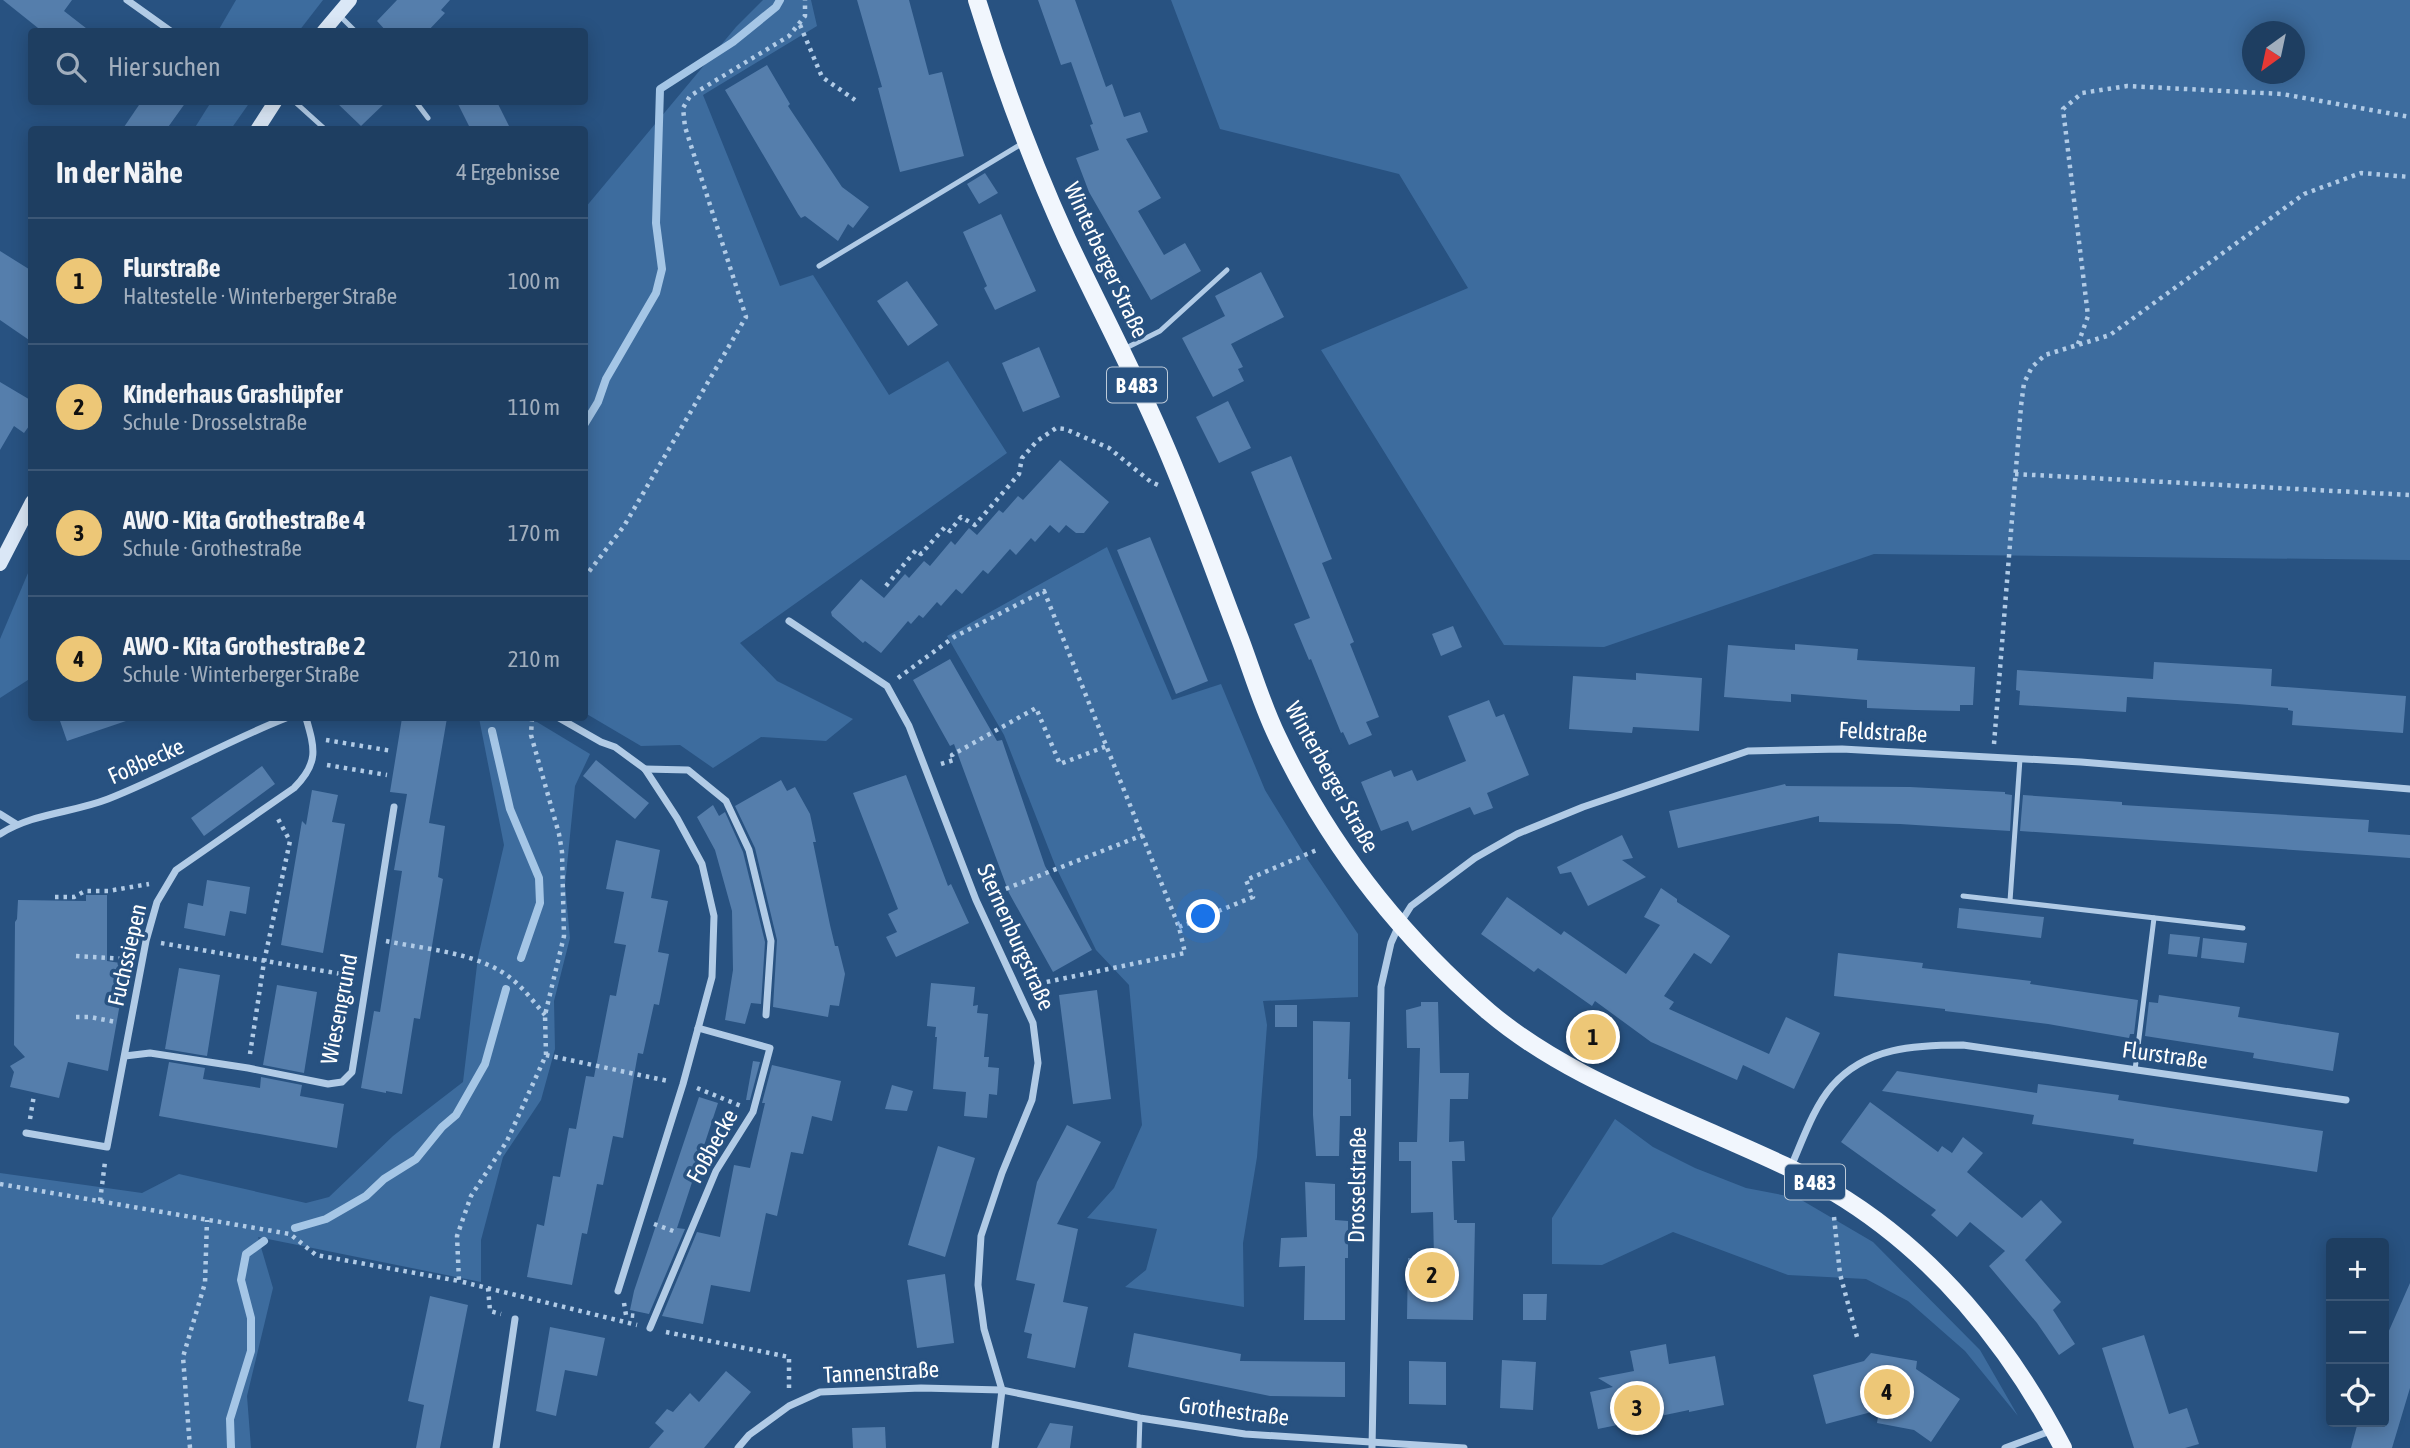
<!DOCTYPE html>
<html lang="de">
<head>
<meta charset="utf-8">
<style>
  :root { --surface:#1e3e61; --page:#264567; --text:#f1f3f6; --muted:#a1aebd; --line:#3c5776; --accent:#edc777 }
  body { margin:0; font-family:"Asap Condensed",sans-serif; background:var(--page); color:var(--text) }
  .controls { position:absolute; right:21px; bottom:21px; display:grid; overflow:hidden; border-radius:7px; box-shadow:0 4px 18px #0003 }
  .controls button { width:63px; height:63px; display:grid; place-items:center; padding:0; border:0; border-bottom:2px solid var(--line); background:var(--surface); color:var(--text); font:35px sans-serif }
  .compass { position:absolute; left:2242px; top:21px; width:63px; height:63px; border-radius:50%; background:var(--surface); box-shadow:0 4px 18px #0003; rotate:213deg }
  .you { position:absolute; left:1204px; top:917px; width:24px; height:24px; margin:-18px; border:5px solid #fff; border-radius:50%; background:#1a73e8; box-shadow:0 0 0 10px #1a73e833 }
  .badge { display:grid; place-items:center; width:46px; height:46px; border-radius:50%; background:var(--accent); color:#111; font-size:23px; font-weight:700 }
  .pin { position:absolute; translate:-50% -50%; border:4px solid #fff; box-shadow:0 2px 7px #0006 }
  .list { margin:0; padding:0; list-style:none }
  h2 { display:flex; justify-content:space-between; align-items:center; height:91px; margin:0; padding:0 28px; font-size:30px }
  h2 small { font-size:23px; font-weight:400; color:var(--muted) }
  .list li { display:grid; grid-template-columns:46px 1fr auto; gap:21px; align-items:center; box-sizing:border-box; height:126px; padding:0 28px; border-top:2px solid var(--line) }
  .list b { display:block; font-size:26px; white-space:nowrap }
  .list p { margin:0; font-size:23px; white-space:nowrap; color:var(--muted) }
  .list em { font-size:23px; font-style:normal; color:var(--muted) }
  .icon { flex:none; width:38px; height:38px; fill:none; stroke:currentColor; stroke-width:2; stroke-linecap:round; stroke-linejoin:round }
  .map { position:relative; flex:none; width:2410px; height:1448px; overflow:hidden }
  .search { position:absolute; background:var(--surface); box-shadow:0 4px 18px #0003; left:28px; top:28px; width:560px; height:77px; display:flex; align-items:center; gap:18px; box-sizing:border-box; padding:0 24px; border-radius:7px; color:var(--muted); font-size:26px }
  .panel { position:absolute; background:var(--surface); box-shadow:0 4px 18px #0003; left:28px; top:126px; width:560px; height:595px; border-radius:7px }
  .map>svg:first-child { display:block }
</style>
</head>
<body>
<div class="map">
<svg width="2410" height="1448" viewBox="0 0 2410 1448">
  <rect width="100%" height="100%" fill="#285281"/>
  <g fill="#3d6c9e" fill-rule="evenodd">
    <polygon points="236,0 323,0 299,31 218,31"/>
    <polygon points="763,0 811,0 817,26 703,95 780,286 813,275 889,395 948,361 1007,453 740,643 777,681 853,719 826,741 761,737 713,768 680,745 641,746 585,713 585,208 736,27"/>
    <path d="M1171 0H2410V560L1874 554 1604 647 1504 645 1321 350 1468 288 1399 174 1220 129ZM2252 32H2294V74H2252Z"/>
    <polygon points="211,102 250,102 231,129 194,129"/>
    <polygon points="1107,547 1172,700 1221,684 1265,790 1308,860 1358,934 1358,997 1263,1001 1267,1025 1257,1157 1243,1243 1244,1307 1125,1287 1146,1270 1157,1229 1087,1218 1114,1188 1142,1125 1129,985 1096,950 1055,865 1004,735 947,636"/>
    <polygon points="31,566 31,678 0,698 0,639"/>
    <polygon points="479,718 515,718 537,722 590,754 575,786 565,885 570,938 554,1001 555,1049 541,1100 503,1157 481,1240 481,1282 258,1237 273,1288 247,1396 251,1448 0,1448 0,1173 142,1193 179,1174 306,1203 329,1197 393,1136 463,1082 478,957 504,845"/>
    <polygon points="1615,1119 1653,1147 1695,1168 1746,1188 1798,1198 1873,1242 1980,1350 2018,1416 1965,1351 1908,1301 1866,1279 1788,1275 1673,1232 1602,1265 1552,1264 1552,1218"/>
  </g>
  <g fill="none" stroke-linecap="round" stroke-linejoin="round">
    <g stroke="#a5c6e6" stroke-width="8">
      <polyline points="584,425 598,402 606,379 656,293 662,269 656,223 660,89 733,42 776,7 780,0"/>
      <polyline points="492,731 510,809 539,878 540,903 521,958"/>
      <polyline points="295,1228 326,1219 366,1196 384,1179 416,1159 442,1127 456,1115 485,1064 506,989"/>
      <polyline points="231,1448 230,1419 251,1351 251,1318 241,1280 246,1254 264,1241"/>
    </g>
  </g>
  <g fill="#557eac">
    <polygon points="3,0 72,0 64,11 91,32 43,32"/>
    <polygon points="397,0 450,0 441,10 445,13 427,32 387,32 377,21"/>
    <polygon points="857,0 909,0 929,75 942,72 964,156 900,172 878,88 882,87"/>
    <polygon points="1038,0 1075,0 1106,87 1112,84 1124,117 1140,112 1148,132 1126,139 1161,198 1138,211 1164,255 1185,243 1201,271 1151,300 1089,192 1076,158 1099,150 1090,125 1093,124 1071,62 1061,65"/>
    <polygon points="767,65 790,104 788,106 842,187 869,207 853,228 848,224 838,241 805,216 801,218 798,214 725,90"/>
    <polygon points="141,102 186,102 166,130 122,130"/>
    <polygon points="336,102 386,102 361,126"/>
    <polygon points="457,102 497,102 511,130 471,130"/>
    <polygon points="985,173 998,193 979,204 967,184"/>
    <polygon points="1001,214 1036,291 995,310 984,288 987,286 963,232"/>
    <polygon points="0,251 32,271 32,342 0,320"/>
    <polygon points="1261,272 1284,317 1231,344 1243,367 1238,369 1244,381 1213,397 1182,338 1225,316 1215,296"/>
    <polygon points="907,281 938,325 908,346 877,301"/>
    <polygon points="1039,347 1060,397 1023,412 1002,363"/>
    <polygon points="0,382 32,401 32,422 24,433 14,426 0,450"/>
    <polygon points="1228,401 1251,448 1219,463 1196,417"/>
    <polygon points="1291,456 1332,559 1322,563 1354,642 1350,644 1379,717 1366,722 1372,735 1349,745 1343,732 1341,733 1311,659 1309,660 1294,624 1310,618 1251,472"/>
    <polygon points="1060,460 1109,502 1084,533 1076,533 1066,525 1059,533 1050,525 1035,542 1031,538 1016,555 1010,549 988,574 983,570 962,594 956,589 941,606 937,602 923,618 919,615 911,624 908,621 881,653 865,641 863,643 832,616 831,612 861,579 884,598 905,574 909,578 924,561 930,566 951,541 955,545 969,528 977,535 999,510 1003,513 1018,496 1023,500"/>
    <polygon points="1150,537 1208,681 1176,694 1117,550"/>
    <polygon points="1453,626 1462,647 1441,656 1432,634"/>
    <polygon points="1795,644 1858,649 1857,660 1975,667 1973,705 1960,705 1960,711 1915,710 1867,708 1867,700 1791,694 1791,702 1724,697 1728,645 1795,650"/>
    <polygon points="950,659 997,741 1002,740 1045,866 1092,950 1053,972 1009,893 954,744 950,746 913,680"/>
    <polygon points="2154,662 2272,669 2271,686 2406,696 2403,733 2292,725 2293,711 2288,710 2288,708 2237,704 2127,697 2126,712 2019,705 2020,691 2016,690 2017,670 2153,679"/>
    <polygon points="1636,673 1702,678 1699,731 1633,727 1632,733 1569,729 1573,676 1636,680"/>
    <polygon points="1489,700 1496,717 1504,714 1529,775 1487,793 1493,808 1474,815 1470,807 1412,831 1408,821 1381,831 1361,782 1391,770 1394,777 1412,770 1417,781 1466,761 1448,716"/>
    <polygon points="59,718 125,718 126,721 67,741"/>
    <polygon points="402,718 447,718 429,823 445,826 438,877 443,879 420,1019 414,1018 402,1094 386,1091 386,1093 361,1088 374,1011 380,1012 402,871 394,870 407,794 390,792"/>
    <polygon points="596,760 649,803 635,819 583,776"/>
    <polygon points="262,766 275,784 204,836 191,818"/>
    <polygon points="906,775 948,886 951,884 969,923 896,957 886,937 897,932 888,914 898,909 853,793"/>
    <polygon points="781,780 787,791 795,787 810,814 816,842 813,842 830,925 835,946 838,946 845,974 839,1006 830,1005 828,1017 773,1007 777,940 755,848 735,806"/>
    <polygon points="1785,784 1786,786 1910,787 2005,792 2005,794 2012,795 2010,831 1900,824 1819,822 1819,816 1678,848 1669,811"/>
    <polygon points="312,790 338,795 332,822 345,824 323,953 281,945 302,821 306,825"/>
    <polygon points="2023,795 2122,802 2122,805 2369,820 2368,832 2410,835 2410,858 2020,831"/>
    <polygon points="713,805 719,816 725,812 743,852 765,942 761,1004 751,1003 745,1024 725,1020 733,970 732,911 715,850 697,817"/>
    <polygon points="1622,835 1633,858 1622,860 1646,877 1588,906 1571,872 1560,874 1557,867"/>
    <polygon points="616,840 660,850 651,898 668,901 658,952 669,954 659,1005 654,1004 643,1054 638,1053 623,1138 613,1136 603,1185 597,1184 587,1234 582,1233 572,1285 527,1277 537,1224 544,1226 553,1176 560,1177 569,1128 576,1129 586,1076 594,1077 610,995 616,996 621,970 626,945 614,943 624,892 606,889"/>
    <polygon points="207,880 250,887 246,914 230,911 225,936 184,928 188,903 203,906"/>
    <polygon points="1661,888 1677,899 1677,902 1730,936 1711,964 1694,953 1664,996 1674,1002 1669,1009 1769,1054 1786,1017 1820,1033 1794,1089 1743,1065 1737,1080 1651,1042 1595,1001 1592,1006 1538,968 1534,972 1481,934 1507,897 1561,935 1564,931 1626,974 1660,925 1644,917"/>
    <polygon points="86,895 107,895 107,961 127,964 108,1071 68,1062 59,1098 10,1087 14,1072 10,1066 25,1057 14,1045 15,922 17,919 18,900 86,901"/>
    <polygon points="1959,908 2044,917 2041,938 1957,928"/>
    <polygon points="2170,934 2200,937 2197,957 2168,954"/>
    <polygon points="2203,938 2247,943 2244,963 2201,958"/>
    <polygon points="1838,953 1923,963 1922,968 2031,981 2030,984 2138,1000 2134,1034 2130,1034 2129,1038 2048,1024 1945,1011 1945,1009 1834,996"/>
    <polygon points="179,968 220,975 207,1056 165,1049"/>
    <polygon points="931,983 975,987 973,1006 978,1005 977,1013 988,1014 984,1057 989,1057 988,1067 999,1068 997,1095 989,1094 987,1118 964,1116 966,1092 933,1089 937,1037 935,1037 936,1027 927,1026"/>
    <polygon points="277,985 317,992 304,1073 263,1065"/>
    <polygon points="1097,990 1111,1099 1073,1104 1059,995"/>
    <polygon points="2159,995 2240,1007 2238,1017 2339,1033 2333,1071 2253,1058 2254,1053 2145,1036 2149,1002 2158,1003"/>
    <polygon points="1421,1002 1438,1002 1440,1073 1469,1073 1468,1099 1450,1099 1449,1142 1464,1141 1465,1161 1452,1161 1454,1220 1457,1220 1457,1223 1475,1223 1473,1320 1407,1319 1408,1258 1434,1259 1433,1212 1411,1213 1411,1161 1399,1161 1399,1142 1417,1142 1420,1048 1407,1048 1406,1010 1421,1006"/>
    <rect x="1275" y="1005" width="22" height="22"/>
    <polygon points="1313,1021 1350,1022 1348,1079 1351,1079 1351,1116 1340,1116 1339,1156 1316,1156 1313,1115"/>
    <polygon points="753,1061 760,1062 750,1100 746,1100"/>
    <polygon points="169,1062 205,1068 203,1079 260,1088 261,1077 302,1085 300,1096 344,1104 337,1148 159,1116"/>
    <polygon points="772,1065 841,1081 832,1121 812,1116 803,1154 791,1152 777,1216 766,1213 750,1292 711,1285 703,1324 662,1316 697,1232 720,1237 734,1165 750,1168 765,1103 762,1103"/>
    <polygon points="1897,1071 2037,1093 2038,1084 2119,1095 2118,1100 2323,1131 2317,1172 2133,1144 2134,1139 2032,1124 2034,1115 1882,1091"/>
    <polygon points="892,1085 913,1091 907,1111 885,1109"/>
    <polygon points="699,1097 718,1103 677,1228 685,1229 649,1314 630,1310 634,1291"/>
    <polygon points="1870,1102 1938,1152 1942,1146 1952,1153 1963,1137 1983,1153 1967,1172 2022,1218 2041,1200 2062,1222 2025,1260 2061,1302 2053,1310 2075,1344 2059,1355 2037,1323 1989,1266 2005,1251 1970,1222 1957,1237 1931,1215 1936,1210 1841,1142"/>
    <polygon points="1067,1125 1101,1142 1057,1224 1078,1229 1063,1302 1088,1307 1075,1368 1027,1358 1032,1334 1024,1332 1035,1284 1016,1280 1037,1182"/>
    <polygon points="938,1146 975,1158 945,1257 908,1245"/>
    <polygon points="1305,1182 1335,1184 1335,1220 1348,1221 1348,1258 1345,1258 1345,1320 1304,1320 1305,1266 1279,1267 1281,1238 1307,1237"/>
    <polygon points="945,1274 954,1343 917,1348 907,1280"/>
    <polygon points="2410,1283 2410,1388 2392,1448 2351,1448 2358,1422 2384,1422 2384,1342"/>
    <polygon points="1523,1294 1547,1294 1546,1320 1523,1320"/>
    <polygon points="430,1296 468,1305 440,1448 416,1448 424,1405 408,1401"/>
    <polygon points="550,1327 605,1338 597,1376 565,1370 556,1416 536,1411"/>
    <polygon points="1134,1333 1241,1354 1240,1361 1345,1362 1345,1397 1270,1396 1128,1367"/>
    <polygon points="2144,1335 2169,1414 2187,1408 2199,1444 2185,1448 2134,1448 2102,1348"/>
    <polygon points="1666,1344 1669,1364 1715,1356 1724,1405 1689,1412 1689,1410 1598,1429 1590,1392 1613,1387 1598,1378 1634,1371 1630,1351"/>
    <polygon points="1871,1353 1917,1361 1916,1369 1960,1399 1931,1442 1914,1430 1877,1423 1879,1410 1826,1424 1813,1375 1864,1361"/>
    <polygon points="1502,1360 1536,1362 1533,1410 1500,1408"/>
    <polygon points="1409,1361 1446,1362 1446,1405 1409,1404"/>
    <polygon points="726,1371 751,1392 704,1448 649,1448 664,1431 655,1423 667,1409 673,1412 690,1393 699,1402"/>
    <polygon points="1050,1423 1073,1426 1070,1448 1037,1448"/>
    <polygon points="885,1427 886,1448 853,1448 852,1428"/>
  </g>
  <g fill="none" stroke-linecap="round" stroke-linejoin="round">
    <g stroke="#b1cbe6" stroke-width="4.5" stroke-dasharray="3.5 5" stroke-linecap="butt">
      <polyline points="800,25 822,77 855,100"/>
      <polyline points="2078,344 2088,316 2063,109 2082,93 2127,86 2282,94 2410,117"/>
      <polyline points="2015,474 2410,495"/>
      <polyline points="584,578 624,526 746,317 685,127 683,108 690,96 789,36 805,16 805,0"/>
      <polyline points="886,586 916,550 921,554 945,527 950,531 961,517 975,525 1019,474 1022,458 1037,441 1056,428 1065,429 1109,448 1151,482 1158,485"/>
      <polyline points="898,678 954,637 1044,591 1179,927 1185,953 1032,985"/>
      <polyline points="532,718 531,735 559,834 562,852 564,936 545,1015 546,1055 507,1141 471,1196 457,1236 459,1281 637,1325"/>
      <polyline points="326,740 392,751"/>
      <polyline points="1994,744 2021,406 2024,383 2032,367 2045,355 2110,335 2304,194 2361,173 2410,177"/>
      <polyline points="941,764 954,760 952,755 1036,708 1060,764 1107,746"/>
      <polyline points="327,765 387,775"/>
      <polyline points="990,895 1143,835"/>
      <polyline points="55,897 74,897 85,891 108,891 149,884"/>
      <polyline points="1179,927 1253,897 1246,880 1319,849"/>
      <path d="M386 941C425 949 469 952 502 972 520 983 532 1000 545 1015"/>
      <polyline points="161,943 353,976"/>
      <polyline points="76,956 128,959"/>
      <polyline points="76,1017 90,1017 116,1022"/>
      <polyline points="250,1054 264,962 290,841 277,817"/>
      <polyline points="546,1055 668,1081"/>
      <polyline points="697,1088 741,1106"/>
      <polyline points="30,1119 34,1095"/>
      <polyline points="0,1184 290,1234 316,1255 459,1281"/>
      <polyline points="100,1201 105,1162"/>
      <polyline points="1834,1217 1840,1274 1857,1337"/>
      <polyline points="654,1224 676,1232"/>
      <polyline points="488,1288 490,1311 501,1314"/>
      <polyline points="624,1303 626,1315 637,1316"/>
      <polyline points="666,1332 789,1357 789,1388"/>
      <polyline points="190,1448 183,1357 205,1283 207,1220"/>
    </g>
    <g stroke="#b1cbe6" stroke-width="5">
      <polyline points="338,14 356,32"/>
      <polyline points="295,102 326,130"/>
      <polyline points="416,102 428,118"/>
      <polyline points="819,266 1023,143"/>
      <polyline points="1124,349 1160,331 1227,270"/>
      <polyline points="1963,896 2243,928"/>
      <polyline points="2010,901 2020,759"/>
      <polyline points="2135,1070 2154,918"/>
      <polyline points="1139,1448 1140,1418"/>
    </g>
    <g stroke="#b1cbe6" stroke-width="7">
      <polyline points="127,0 172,32"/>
      <polyline points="789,621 887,686 909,726 976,900 1033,1023 1038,1063 1032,1100 1002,1173 981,1236 978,1285 984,1329 1002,1390 995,1448"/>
      <polyline points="559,718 601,742 615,747 645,769 677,818 702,864 714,916 712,977 683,1084 618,1291"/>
      <polyline points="645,769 688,770 726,801 749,850 771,941 766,1015"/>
      <polyline points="0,814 16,824"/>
      <path d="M0 834C33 813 72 813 108 799 169 775 225 742 286 718"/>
      <polyline points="125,1056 150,1053 248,1068 328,1084 342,1082 352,1072 394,807"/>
      <path d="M26 1133 107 1147 146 941 157 902 176 870 294 788C319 763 315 749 306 718"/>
      <path d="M1790 1169C1802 1142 1813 1108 1832 1086 1866 1047 1915 1045 1963 1045L2346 1100"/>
      <polyline points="650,1328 716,1171 753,1112 770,1048 698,1028"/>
      <polyline points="496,1448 515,1319"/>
      <polyline points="738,1448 749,1435 789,1406 820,1392 921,1388 1002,1390 1140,1418 1245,1434 1464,1448"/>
      <polyline points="1372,1448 1381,987 1391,943 1399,925 1411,906 1475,858 1517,834 1583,807 1748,751 1842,749 2081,762 2410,789"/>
      <polyline points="2005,1448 2053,1430"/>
    </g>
    <g stroke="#dae7f6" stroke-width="14">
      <polyline points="323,32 350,0"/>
      <polyline points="257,130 275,102"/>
      <polyline points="0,564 32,502"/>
    </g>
    <path stroke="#f1f6fd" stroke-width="18" d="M977 0C1002 81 1032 162 1067 239 1098 305 1132 369 1161 436 1190 502 1214 571 1240 639 1252 671 1262 705 1277 736 1327 842 1399 935 1489 1012 1554 1067 1635 1099 1712 1133 1752 1151 1794 1168 1832 1191 1933 1251 2009 1344 2063 1448"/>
  </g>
  <g text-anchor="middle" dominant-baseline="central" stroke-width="7" stroke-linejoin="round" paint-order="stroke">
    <g fill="#285281" stroke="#becbd9" stroke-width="2">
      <rect x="1107" y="367.5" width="60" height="35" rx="5"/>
      <rect x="1785" y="1164.5" width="60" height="35" rx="5"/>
    </g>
    <g font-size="21" font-weight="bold" fill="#fff">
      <text x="1137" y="385">B 483</text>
      <text x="1815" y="1182">B 483</text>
    </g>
    <g font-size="23" fill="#fff" stroke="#285281">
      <text transform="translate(1106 260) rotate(65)">Winterberger Straße</text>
      <text transform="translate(1883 732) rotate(3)">Feldstraße</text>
      <text transform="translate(146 761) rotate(-24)">Foßbecke</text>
      <text transform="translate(1332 777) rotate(61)">Winterberger Straße</text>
      <text transform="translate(1016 937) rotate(66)">Sternenburgstraße</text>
      <text transform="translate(127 955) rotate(-77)">Fuchssiepen</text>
      <text transform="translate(339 1009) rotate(-79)">Wiesengrund</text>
      <text transform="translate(2165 1055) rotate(8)">Flurstraße</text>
      <text transform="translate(712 1146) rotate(-61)">Foßbecke</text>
      <text transform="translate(1357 1185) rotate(-89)">Drosselstraße</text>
      <text transform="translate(881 1372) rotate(-3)">Tannenstraße</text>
      <text transform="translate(1234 1411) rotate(7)">Grothestraße</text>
    </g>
  </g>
</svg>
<div class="controls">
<button>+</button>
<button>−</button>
<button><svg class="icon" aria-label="locate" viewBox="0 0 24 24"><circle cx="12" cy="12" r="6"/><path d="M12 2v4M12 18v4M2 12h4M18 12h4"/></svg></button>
</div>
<svg class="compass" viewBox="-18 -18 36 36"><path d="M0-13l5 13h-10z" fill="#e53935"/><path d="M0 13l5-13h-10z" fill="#a1aebd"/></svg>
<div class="you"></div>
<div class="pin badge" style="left:1593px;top:1037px">1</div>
<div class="pin badge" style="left:1432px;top:1275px">2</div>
<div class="pin badge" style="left:1637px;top:1408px">3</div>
<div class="pin badge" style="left:1887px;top:1392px">4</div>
<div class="search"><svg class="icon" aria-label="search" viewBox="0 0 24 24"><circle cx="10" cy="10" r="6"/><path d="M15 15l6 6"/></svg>Hier suchen</div>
<section class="panel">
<h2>In der Nähe<small>4 Ergebnisse</small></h2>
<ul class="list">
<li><span class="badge">1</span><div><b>Flurstraße</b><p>Haltestelle · Winterberger Straße</p></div><em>100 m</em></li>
<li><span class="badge">2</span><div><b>Kinderhaus Grashüpfer</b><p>Schule · Drosselstraße</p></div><em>110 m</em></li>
<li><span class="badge">3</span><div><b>AWO - Kita Grothestraße 4</b><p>Schule · Grothestraße</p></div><em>170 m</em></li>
<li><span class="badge">4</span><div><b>AWO - Kita Grothestraße 2</b><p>Schule · Winterberger Straße</p></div><em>210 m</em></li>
</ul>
</section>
</div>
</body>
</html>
